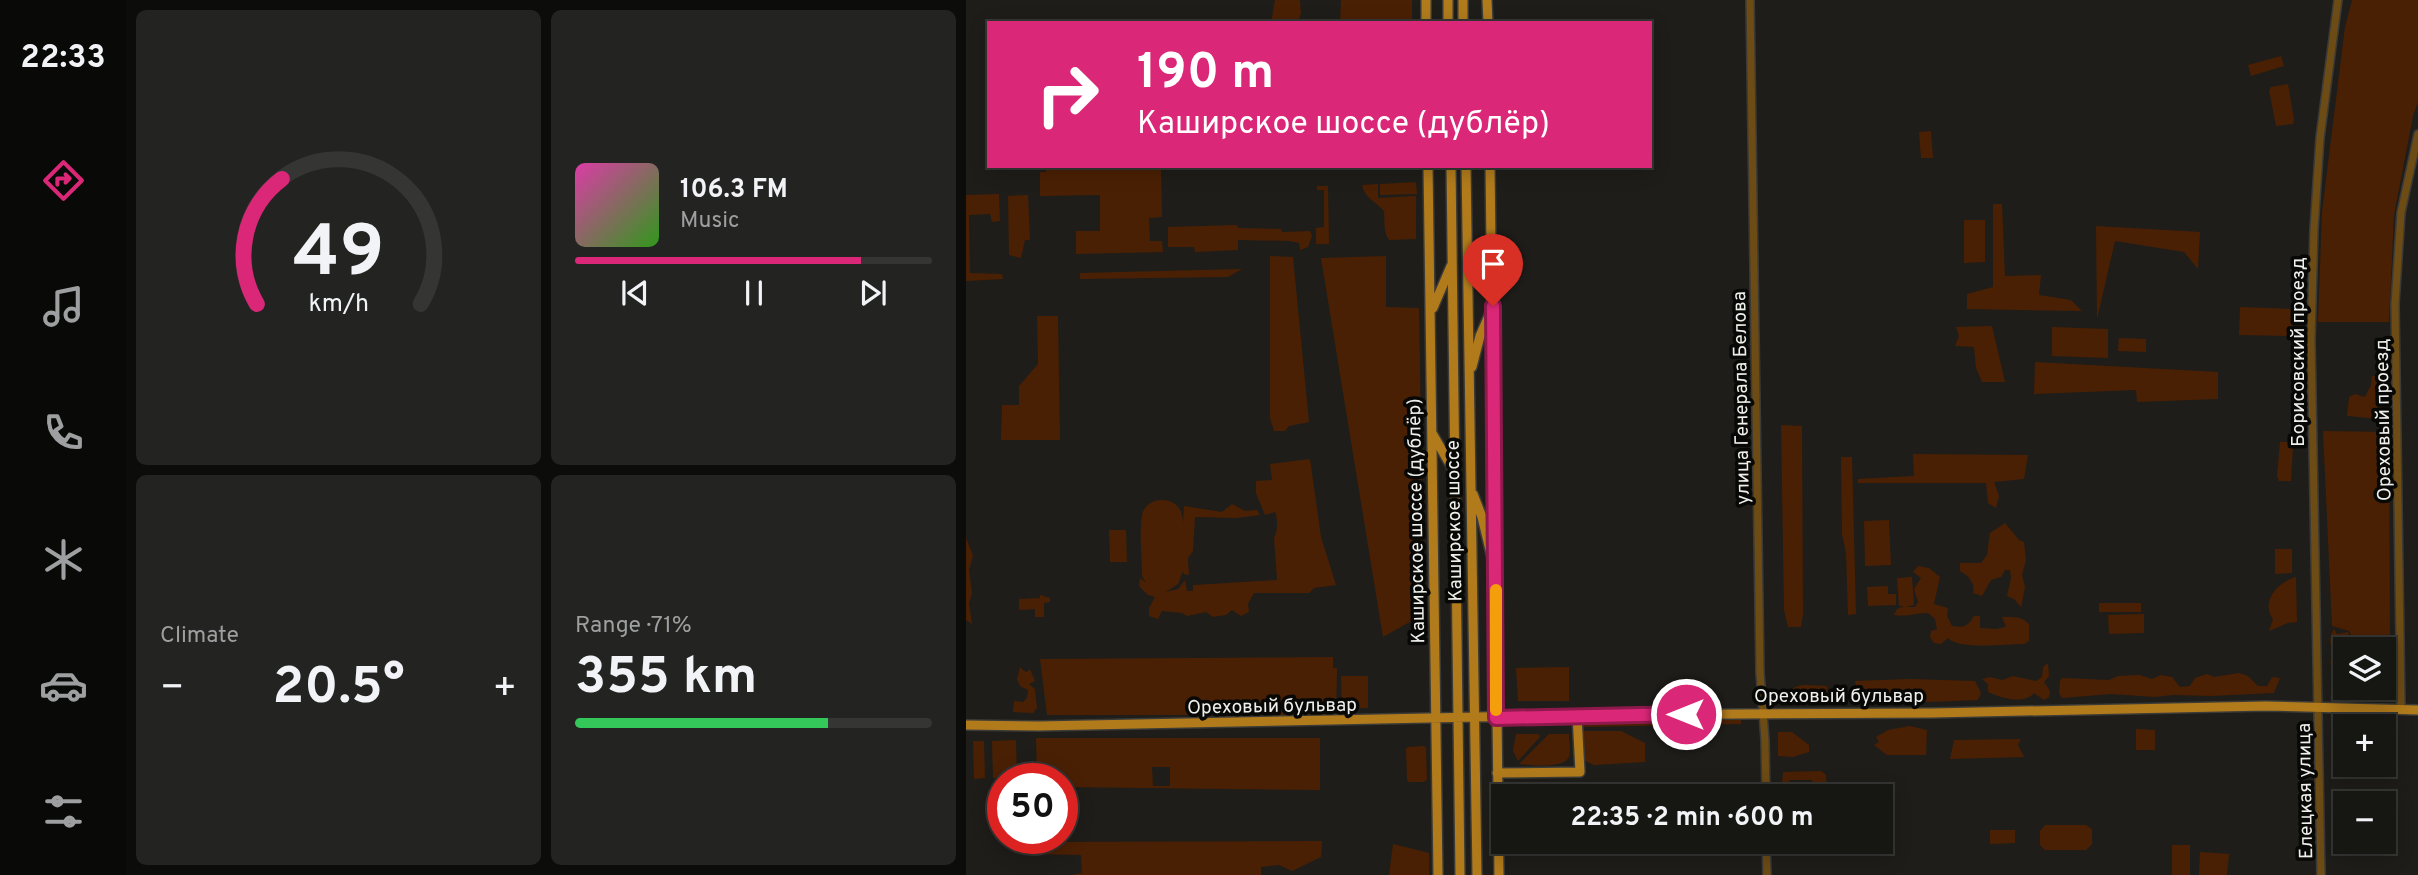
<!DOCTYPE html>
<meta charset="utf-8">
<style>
body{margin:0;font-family:Overpass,sans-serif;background:#232321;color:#f1f3f6;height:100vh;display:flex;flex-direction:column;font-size:26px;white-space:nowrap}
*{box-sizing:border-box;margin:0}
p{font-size:23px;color:#9e9fa0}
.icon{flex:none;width:38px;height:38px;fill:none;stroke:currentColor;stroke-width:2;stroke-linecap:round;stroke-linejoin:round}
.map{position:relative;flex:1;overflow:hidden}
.details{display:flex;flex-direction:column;gap:10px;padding:10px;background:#0c0c0a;width:840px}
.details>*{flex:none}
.guide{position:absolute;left:21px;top:21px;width:665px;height:147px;border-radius:0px;box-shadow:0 4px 18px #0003,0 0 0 2px #353533;background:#db2777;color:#fff;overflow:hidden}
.tools{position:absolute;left:1367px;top:637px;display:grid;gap:14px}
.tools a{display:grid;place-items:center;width:63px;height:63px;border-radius:0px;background:#161613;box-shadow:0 4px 18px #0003,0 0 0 2px #353533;font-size:35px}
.speed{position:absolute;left:21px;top:763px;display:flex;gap:14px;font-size:35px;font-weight:700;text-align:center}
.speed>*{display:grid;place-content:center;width:91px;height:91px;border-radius:50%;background:#161613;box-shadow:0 4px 18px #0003,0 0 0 2px #353533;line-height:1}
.speed .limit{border:10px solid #d22;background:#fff;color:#111}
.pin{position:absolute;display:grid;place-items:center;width:60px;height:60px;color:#fff;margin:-72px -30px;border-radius:50% 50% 50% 0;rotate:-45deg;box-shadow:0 0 7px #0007}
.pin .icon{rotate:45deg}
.me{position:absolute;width:77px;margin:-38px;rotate:270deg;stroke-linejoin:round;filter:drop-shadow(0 0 5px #0008)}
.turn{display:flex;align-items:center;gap:24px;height:147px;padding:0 35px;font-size:32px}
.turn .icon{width:91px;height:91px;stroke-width:2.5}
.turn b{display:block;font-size:49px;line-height:60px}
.big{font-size:52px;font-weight:700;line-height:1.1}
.details .card{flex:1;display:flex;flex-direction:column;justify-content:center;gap:10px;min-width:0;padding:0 24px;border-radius:10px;background:#232321}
.details .dial{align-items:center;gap:0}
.dial svg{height:182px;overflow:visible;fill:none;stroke:#353533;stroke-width:7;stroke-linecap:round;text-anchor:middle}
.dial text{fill:#f1f3f6;stroke:none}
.song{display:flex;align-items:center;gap:21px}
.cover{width:84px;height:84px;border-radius:10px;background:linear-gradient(135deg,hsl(320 70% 55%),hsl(110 70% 35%))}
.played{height:7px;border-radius:4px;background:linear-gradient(90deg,#db2777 80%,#353533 80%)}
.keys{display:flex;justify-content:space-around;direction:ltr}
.heat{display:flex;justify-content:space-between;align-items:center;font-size:38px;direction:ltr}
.charge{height:10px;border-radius:5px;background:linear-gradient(90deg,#34c759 71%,#353533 0)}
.details .tiles{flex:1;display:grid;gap:10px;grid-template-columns:repeat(2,1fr)}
.trip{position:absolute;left:525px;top:784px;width:402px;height:70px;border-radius:0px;background:#161613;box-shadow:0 4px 18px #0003,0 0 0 2px #353533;font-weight:700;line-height:70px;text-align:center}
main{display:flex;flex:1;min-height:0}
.menu{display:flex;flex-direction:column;width:126px;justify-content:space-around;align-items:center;background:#090908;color:#9e9fa0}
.menu .icon{width:49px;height:49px}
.menu .active{color:#db2777}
.menu b{font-size:32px;color:#f1f3f6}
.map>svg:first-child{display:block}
.green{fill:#4a2004;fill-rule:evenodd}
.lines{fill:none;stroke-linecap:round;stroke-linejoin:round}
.minor-casing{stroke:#3b3a37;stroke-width:10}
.major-casing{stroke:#3b3a37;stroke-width:12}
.minor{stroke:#6c4b15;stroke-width:7}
.major{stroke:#b17b1c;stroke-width:9}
.route-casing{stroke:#8e194d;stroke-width:18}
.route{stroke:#db2777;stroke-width:12}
.slow{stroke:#f59e0b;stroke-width:12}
.labels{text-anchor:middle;stroke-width:7;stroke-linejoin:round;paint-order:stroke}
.street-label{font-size:19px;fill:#efefec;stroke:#080806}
</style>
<main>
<nav class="menu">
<b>22:33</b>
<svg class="icon active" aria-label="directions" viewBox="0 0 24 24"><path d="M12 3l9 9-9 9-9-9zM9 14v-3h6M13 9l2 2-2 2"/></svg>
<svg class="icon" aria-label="music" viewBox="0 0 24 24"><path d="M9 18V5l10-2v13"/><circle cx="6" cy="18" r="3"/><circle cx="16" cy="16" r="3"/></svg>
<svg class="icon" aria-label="phone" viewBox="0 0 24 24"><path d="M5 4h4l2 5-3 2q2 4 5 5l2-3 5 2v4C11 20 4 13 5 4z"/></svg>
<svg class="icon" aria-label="climate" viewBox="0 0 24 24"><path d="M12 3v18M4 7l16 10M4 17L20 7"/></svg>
<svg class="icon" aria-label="car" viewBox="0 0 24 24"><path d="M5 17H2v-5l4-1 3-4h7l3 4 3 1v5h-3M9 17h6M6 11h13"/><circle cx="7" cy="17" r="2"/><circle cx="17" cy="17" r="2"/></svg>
<svg class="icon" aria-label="filters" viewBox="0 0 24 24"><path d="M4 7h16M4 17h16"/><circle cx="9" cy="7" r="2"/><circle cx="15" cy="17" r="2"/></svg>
</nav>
<section class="details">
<div class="tiles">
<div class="card dial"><svg viewBox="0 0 100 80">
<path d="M14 69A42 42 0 1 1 86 69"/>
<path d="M14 69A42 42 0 0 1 25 14" stroke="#db2777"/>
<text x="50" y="56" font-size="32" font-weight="700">49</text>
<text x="50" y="72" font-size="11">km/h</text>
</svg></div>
<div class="card">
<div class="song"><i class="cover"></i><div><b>106.3 FM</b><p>Music</p></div></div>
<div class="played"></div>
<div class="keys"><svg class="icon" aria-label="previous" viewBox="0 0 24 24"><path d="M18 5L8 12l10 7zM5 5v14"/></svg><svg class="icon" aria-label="pause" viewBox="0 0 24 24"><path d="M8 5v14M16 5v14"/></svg><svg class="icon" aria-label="next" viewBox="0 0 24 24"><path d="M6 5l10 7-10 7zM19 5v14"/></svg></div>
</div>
<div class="card"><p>Climate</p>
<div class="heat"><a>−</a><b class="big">20.5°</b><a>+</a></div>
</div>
<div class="card"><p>Range · 71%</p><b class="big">355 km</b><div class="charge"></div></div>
</div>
</section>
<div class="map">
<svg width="1452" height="875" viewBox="0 0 1452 875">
<rect width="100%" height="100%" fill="#1e1d19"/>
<!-- green -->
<path class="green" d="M309 0H334L335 13 332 23H305Z
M375 0H446V23H374Z
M1386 0H1452V102L1447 116 1428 215 1423 322H1352L1356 212 1379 27Z
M1315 56 1318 66 1285 76 1282 65Z
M1322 84 1328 120 1327 124 1310 126 1303 90 1305 87Z
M965 131 967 158H955L953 132Z
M80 166H195L196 217 183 218 184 241H196L197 252 110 254V231H134V195L74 196V172H80Z
M450 182 451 194 414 195V184Z
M412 184V198L450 196V239L423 240C417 231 419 222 418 211 410 202 398 197 396 185Z
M351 186H362L363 244H350V228L358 227V190H351Z
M33 194 34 221 26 222 24 214 3 215 4 273 36 274 37 279 0 281V195Z
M62 195 64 240H59L55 258 43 255 42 196Z
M1027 204H1036L1039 276 1075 275 1073 295 1105 300 1116 311 1001 309V294L1027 287Z
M998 220H1019V262L998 263Z
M271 225 272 228 315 229 316 232 344 231 346 236 342 247 334 250 333 243 324 241 272 240V250L229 252 228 247H202V227Z
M1130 226 1234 232 1232 269 1218 252 1149 241 1131 319Z
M304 256 327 257 343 422 323 426 319 431H308L304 418Z
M420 256V307L453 308 458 614 417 637 355 258Z
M276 269 262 277 114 279V273Z
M1274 307 1327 309 1326 336 1273 335Z
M71 316H92L94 440H35L36 405H53V386L72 364Z
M1026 326 1039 382H1016L1010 368 1008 347 989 346 993 336 990 327Z
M1086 327 1142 329V358L1086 356Z
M1153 338 1180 339V352L1152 351Z
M1069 362 1252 372V399L1171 402 1170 390 1068 394Z
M1406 376H1415L1416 419 1381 416 1383 397 1389 394 1399 397 1405 385Z
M815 425 836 426 837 614 835 627H822L818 610Z
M1357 431 1423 432 1424 641 1409 642 1392 648 1383 631 1366 626Z
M1314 442H1326L1327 446 1325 481H1313L1311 476Z
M947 454 1062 455 1058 479 1028 482 1033 496 1030 508 1022 503 1020 483H892V479L948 476Z
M875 457H886L890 614 882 615 880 553 876 534Z
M344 459 355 537 370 585 348 588 343 593H288L282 604 283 612 275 616 266 610 260 615 247 617 240 612 221 616 216 613 196 611 192 619 183 616V608L189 597 182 595 173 586 174 578 180 583 176 576C176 557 173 534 176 515 180 495 212 495 216 515 217 518 217 522 217 525L218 506 256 512 266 504 279 511 291 510 294 515 270 518 229 517 227 551 222 558 223 575 218 574 217 571 212 584 200 592 212 589 219 580 221 591H227V585L311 580 308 538C312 531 312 519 309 512L299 515 290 493V481L306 480 304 464Z
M923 520 925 565 899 566 898 521Z
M1039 523 1053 540 1058 542 1060 560 1056 575 1059 587 1055 607 1048 599 1041 596 1045 578 1044 570H1039L1035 577 1025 580 1016 596 1007 593C1009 582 1003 576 994 571V563H1015L1021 555 1024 533Z
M143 530H160L161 562H144Z
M0 538 7 556 3 570 6 593 3 603 6 624 0 620Z
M1309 549H1326V573L1309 574Z
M952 566 963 568 974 577 968 604 982 608 981 616 986 626C997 628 1002 627 1008 616H1014V628L1030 629 1040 627 1036 617C1046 617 1056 616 1063 624V641L1058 644C1040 644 992 650 982 638L975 644 968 643 964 637 965 631 971 629 969 619 962 613C948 613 943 617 928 615L931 609 938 606H933L931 578 946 577 948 605 939 607H949L952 602 948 589 955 578 947 572Z
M1330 577 1331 622 1322 623 1303 631 1307 619C1294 601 1312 582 1330 577Z
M922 586V594H930V605L902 606 901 587Z
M74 595 84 598V602L78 603V617H69V609L53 610V599L74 598Z
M1133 603H1175V612H1133Z
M1178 614V633L1143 634 1142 615Z
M1368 629 1371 634 1382 632 1388 644V649H1379V673L1371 672 1370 667 1364 664 1368 647 1364 644 1365 634Z
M367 657V668H371L370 715H81L74 659Z
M1082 663 1083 676 1078 682 1084 691 1083 697 1078 700 1068 693C1058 705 1035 698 1022 692V684L1016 679 1024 677 1036 680 1047 676 1070 681 1076 677 1077 667Z
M54 667 58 671 61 672 64 669 69 681 63 684 69 689 71 708 67 713 47 712 48 701 57 702 61 698 62 690 54 686 51 679Z
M603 667V701H552L550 668Z
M1273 673 1282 676 1292 686H1301L1306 677 1314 678 1308 693 1245 696 1207 695 1189 697 1145 694 1096 698 1093 693 1094 680 1097 678 1143 680 1152 676 1173 675 1186 679 1195 675 1206 677 1214 687 1224 686 1229 678 1241 674 1248 677Z
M375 676H402V708H376Z
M943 679 1009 681 1015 693 1012 700C982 701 952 704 922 700 911 698 901 704 889 701L892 696 889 681Z
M1366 681H1379V688H1418V682H1429C1424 705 1389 699 1370 696L1367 693Z
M861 686 863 700C848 707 835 705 820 699 825 680 845 686 861 686Z
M775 719V724L616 727 625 722Z
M944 726 961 730 960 755H921L908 745 913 742 910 737 922 730Z
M1170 729 1189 730V750H1170Z
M616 731H655L679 743V762L628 765 617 760Z
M812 732H826L843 745V752L827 757 812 756Z
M550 734H573L574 737 552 761 547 751Z
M583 734H603C603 741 605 751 603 757 597 769 565 765 553 764Z
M70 738H354V790L96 787V779H71ZM186 767H204V786H187Z
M1055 739 1052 745 1058 757 984 759 988 740Z
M50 740 51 777 27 778 26 741Z
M7 741H18L19 778 8 779Z
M458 746 460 748 461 779 458 782H443L441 780 440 749 442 747Z
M855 771 860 775 861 796H847L846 780H823L822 796H815L817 772Z
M1079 825H1120L1126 829V844L1120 850H1079L1074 845V831Z
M1024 830H1049V843L1024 844Z
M356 841 355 857 326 871 313 865 295 867V875H105L116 873 115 855 68 854V842Z
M427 844 463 853V875H423Z
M1206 845H1224V875H1206Z
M1234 852 1263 854 1261 875H1233Z"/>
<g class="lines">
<defs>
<path id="minor" d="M784 0 794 673 799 740 800 796
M1435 708 1429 304 1435 213 1452 134
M800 842 801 875
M1355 875 1345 340 1348 229 1354 138 1372 0"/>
<path id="major" d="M460 0V23
M482 0V23
M497 0V23
M521 0 522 23
M462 166 472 875
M485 166 494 875
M500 166 511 875
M524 166 533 875
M467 308 485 266
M506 367 514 336 525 311
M466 433 489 473
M507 494 516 517 525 554
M0 725 73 726 611 715 966 713 1300 706 1452 710
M531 773 614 772 611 715"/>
</defs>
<!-- minor casing -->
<use href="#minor" class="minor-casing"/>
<!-- major casing -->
<use href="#major" class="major-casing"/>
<!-- minor -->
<use href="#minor" class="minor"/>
<!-- major -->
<use href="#major" class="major"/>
</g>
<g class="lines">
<defs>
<path id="route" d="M527 306 530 718 720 714"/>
</defs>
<!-- route casing -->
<use href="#route" class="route-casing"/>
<!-- route -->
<use href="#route" class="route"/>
<!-- slow -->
<path class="slow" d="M530 590V710"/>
</g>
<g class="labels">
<!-- street labels -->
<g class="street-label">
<text transform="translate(1331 352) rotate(-90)" y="7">Борисовский проезд</text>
<text transform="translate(774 398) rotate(-91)" y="7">улица Генерала Белова</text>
<text transform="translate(1416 420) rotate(-91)" y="7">Ореховый проезд</text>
<text transform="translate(449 521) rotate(-91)" y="7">Каширское шоссе (дублёр)</text>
<text transform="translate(487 521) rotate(-91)" y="7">Каширское шоссе</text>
<text x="873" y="702">Ореховый бульвар</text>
<text transform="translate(306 705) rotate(-1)" y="7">Ореховый бульвар</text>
<text transform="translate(1338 791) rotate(-91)" y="7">Елецкая улица</text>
</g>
</g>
</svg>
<div class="tools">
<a><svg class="icon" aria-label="layers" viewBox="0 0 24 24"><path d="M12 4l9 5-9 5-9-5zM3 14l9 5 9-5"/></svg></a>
<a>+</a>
<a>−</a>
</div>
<div class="speed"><div class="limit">50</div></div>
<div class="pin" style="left:527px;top:306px;background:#d93025"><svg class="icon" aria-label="arrive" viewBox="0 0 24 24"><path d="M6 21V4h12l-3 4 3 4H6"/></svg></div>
<svg class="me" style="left:720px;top:714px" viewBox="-20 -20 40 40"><circle r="17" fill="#db2777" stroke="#fff" stroke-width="3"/><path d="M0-11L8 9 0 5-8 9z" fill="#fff"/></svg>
<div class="trip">22:35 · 2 min · 600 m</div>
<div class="guide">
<div class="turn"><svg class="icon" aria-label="right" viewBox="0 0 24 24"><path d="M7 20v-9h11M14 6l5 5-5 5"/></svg><div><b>190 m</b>Каширское шоссе (дублёр)</div></div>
</div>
</div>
</main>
